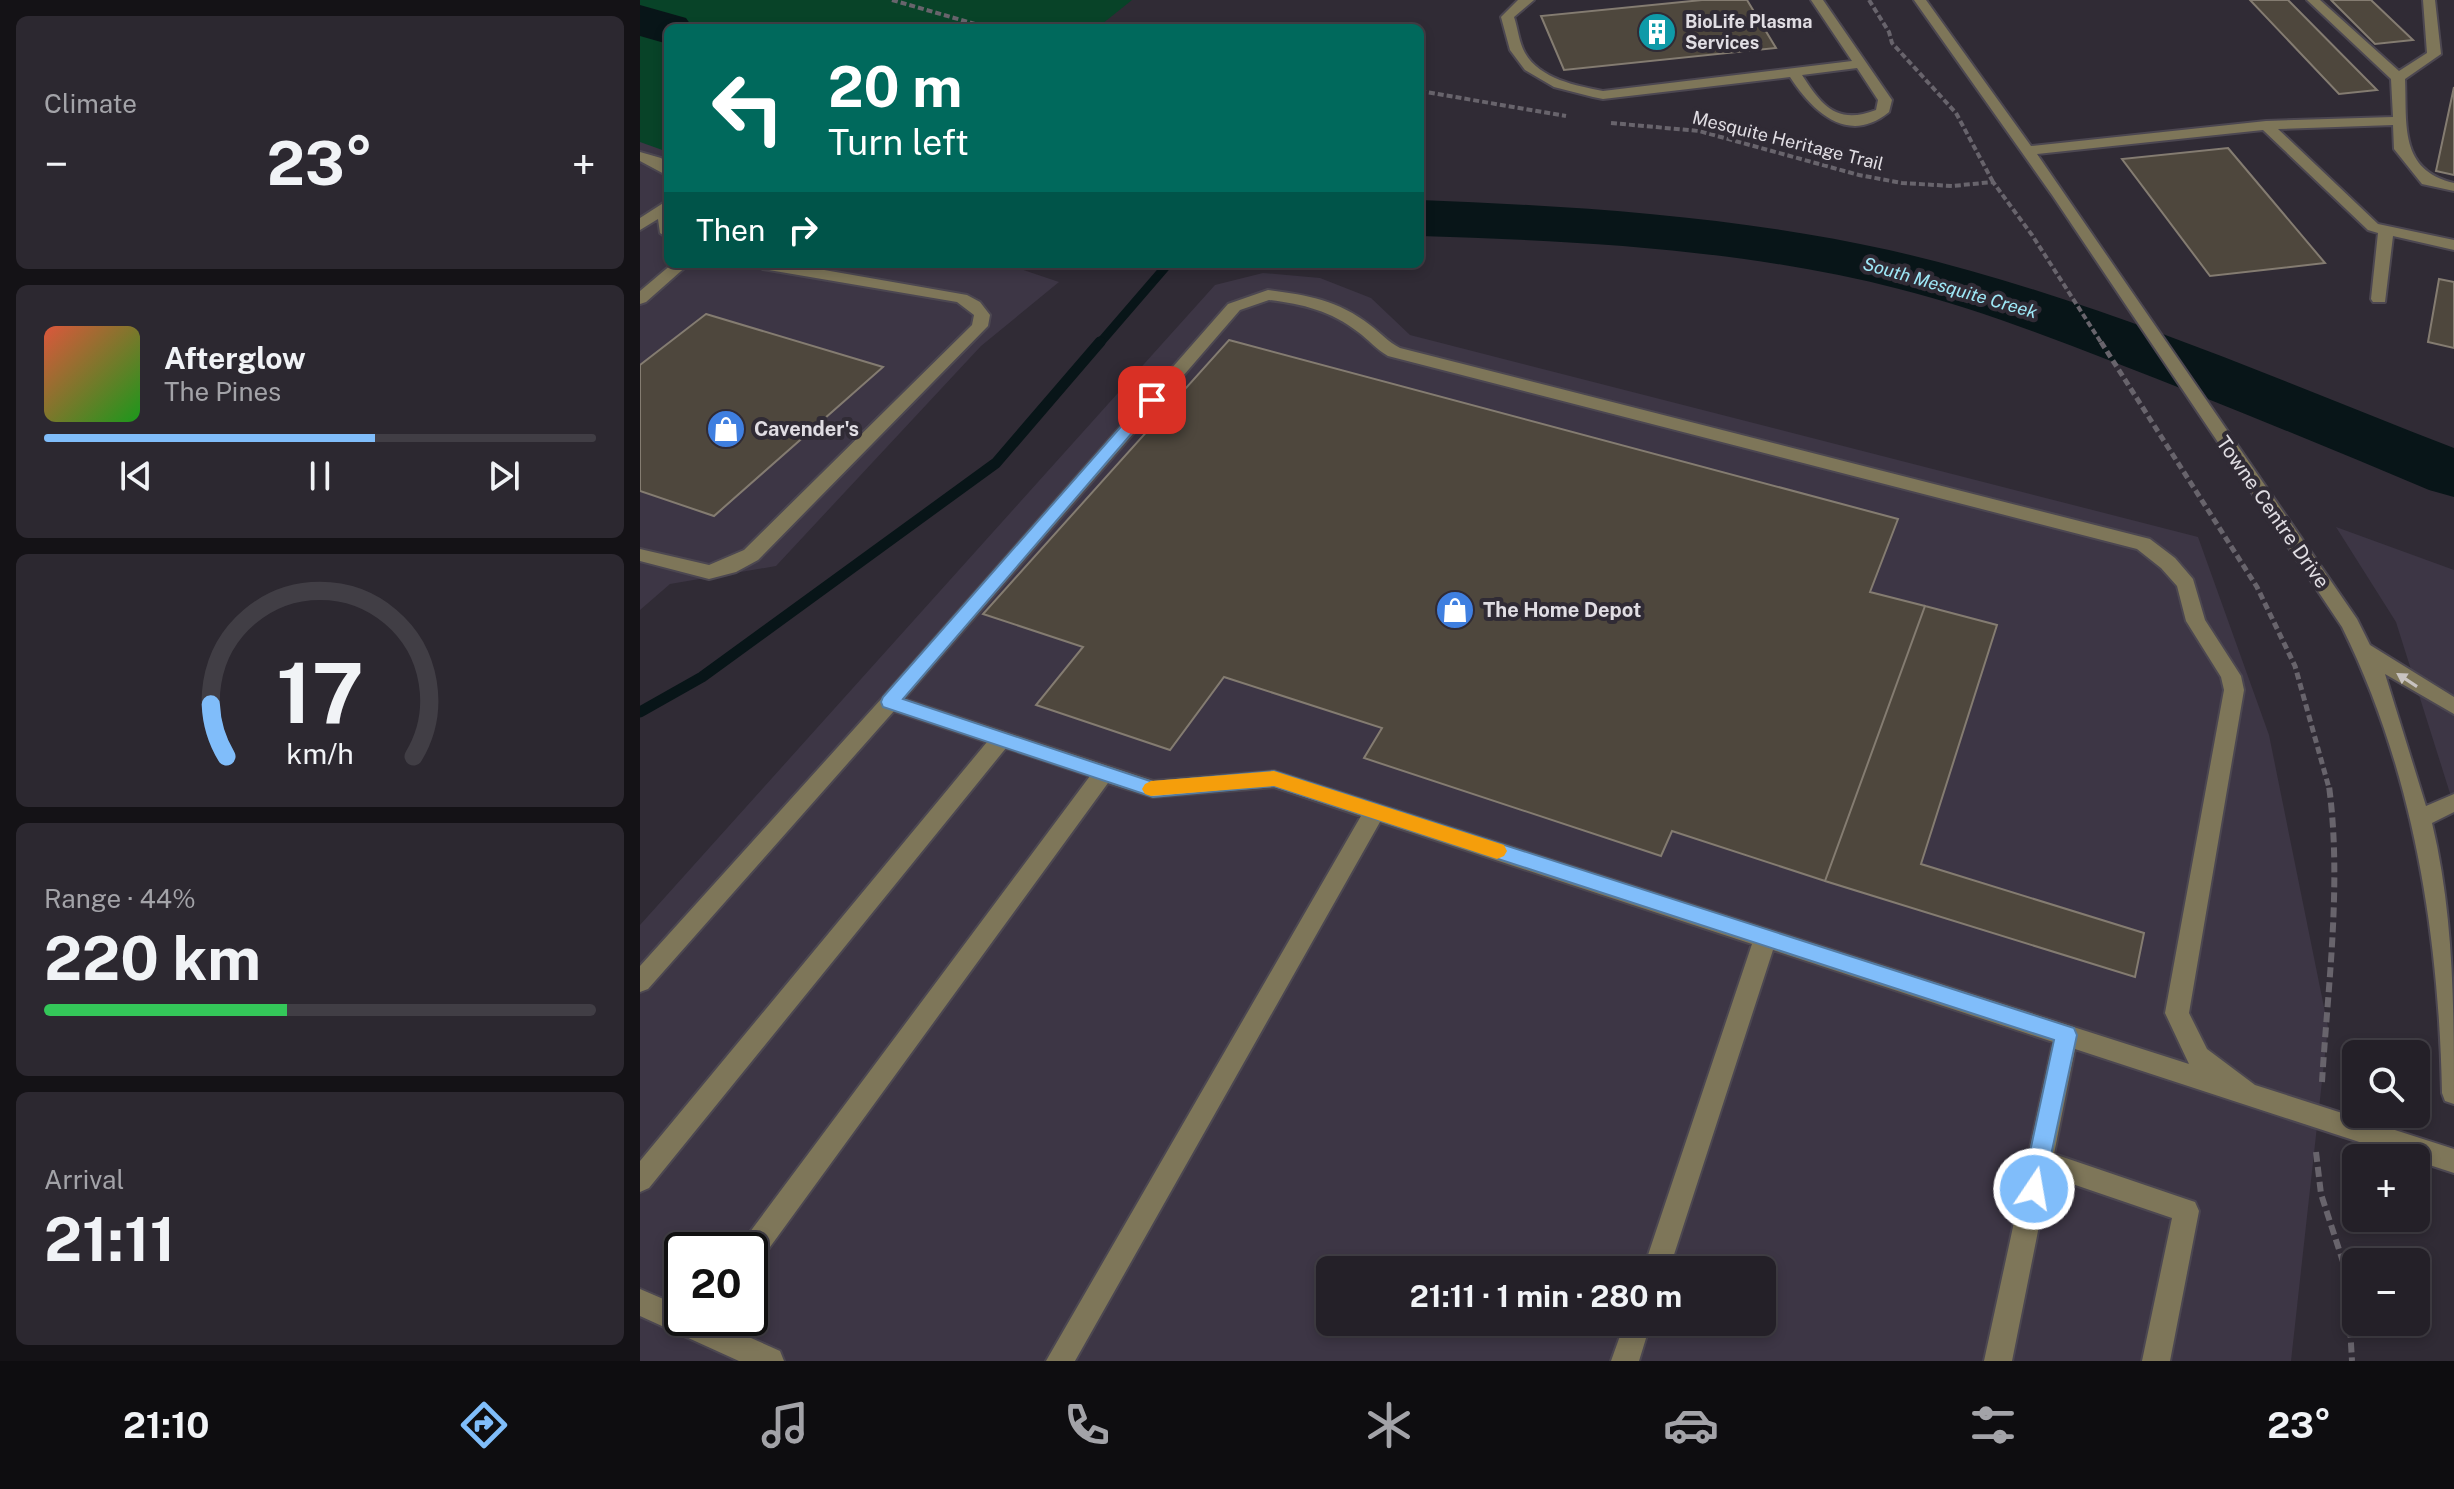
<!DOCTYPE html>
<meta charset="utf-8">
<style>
body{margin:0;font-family:"Public Sans",sans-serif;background:#2c2830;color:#f1f3f6;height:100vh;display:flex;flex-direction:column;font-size:30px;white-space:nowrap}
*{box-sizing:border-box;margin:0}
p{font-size:26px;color:#a3a3a8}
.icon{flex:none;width:44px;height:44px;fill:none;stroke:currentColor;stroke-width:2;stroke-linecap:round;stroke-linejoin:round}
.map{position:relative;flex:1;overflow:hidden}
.details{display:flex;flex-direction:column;gap:16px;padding:16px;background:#141216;width:640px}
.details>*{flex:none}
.guide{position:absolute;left:24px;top:24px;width:760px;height:244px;border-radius:12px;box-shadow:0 4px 12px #0003,0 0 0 2px #413e45;background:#00695c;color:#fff;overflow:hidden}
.fabs{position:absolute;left:1702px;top:1040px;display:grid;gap:16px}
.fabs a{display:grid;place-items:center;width:88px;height:88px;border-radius:12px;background:#242028;box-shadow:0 4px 12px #0003,0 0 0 2px #413e45;font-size:40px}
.speed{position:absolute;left:24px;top:1232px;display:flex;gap:16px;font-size:40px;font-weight:700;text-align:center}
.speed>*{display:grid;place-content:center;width:104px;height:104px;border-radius:50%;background:#242028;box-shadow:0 4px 12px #0003,0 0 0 2px #413e45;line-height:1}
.speed .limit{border:4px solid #111;border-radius:12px;background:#fff;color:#111}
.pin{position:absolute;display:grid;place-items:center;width:68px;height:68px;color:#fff;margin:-34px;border-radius:16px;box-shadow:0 4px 12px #0006}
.me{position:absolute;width:88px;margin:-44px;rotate:12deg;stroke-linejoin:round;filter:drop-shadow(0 0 6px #0008)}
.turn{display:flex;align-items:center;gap:28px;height:168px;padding:0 32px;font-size:36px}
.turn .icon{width:104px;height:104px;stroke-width:2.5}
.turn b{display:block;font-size:56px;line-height:68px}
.then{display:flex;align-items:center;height:76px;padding:0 32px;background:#0003;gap:16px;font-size:30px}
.big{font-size:60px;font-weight:700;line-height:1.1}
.details .card{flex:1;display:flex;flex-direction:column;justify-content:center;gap:12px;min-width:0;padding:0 28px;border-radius:12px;background:#2c2830}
.details .dial{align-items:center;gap:0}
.dial svg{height:208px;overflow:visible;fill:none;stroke:#413e45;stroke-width:7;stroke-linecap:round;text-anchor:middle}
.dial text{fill:#f1f3f6;stroke:none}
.song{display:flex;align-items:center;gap:24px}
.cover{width:96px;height:96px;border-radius:12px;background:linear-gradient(135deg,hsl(10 70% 55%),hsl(120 70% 35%))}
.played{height:8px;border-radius:4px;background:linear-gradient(90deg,#80bdfa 60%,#413e45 60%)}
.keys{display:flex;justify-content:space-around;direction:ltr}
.heat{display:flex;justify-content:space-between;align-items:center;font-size:44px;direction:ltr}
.charge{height:12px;border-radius:6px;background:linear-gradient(90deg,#34c759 44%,#413e45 0)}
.trip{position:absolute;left:676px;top:1256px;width:460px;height:80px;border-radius:12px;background:#242028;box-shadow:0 4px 12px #0003,0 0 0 2px #413e45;font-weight:700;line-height:80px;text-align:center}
.tabs{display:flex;height:128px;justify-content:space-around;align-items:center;background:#0e0d10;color:#a3a3a8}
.tabs .icon{width:56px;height:56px}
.tabs .selected{color:#80bdfa}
.tabs b{font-size:36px;color:#f1f3f6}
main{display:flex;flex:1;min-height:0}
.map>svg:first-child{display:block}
.built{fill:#3d3645;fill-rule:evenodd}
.green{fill:#084328}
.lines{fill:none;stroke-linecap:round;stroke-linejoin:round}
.stream-far1{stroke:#081518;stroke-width:9}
.stream{stroke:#081518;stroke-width:11}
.river{fill:#081518;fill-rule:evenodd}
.building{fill:#4e473d;stroke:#847c71;stroke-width:2}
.minor-casing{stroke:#4c4751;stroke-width:4}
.path-far2{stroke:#68646c;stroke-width:4;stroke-dasharray:6 3;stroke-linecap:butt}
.path-far1{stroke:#68646c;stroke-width:5;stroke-dasharray:7 4;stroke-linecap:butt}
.path{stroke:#68646c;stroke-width:6;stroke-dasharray:10 5;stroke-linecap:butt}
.minor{fill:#7e7659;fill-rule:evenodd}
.oneway{fill:#c8c3c0}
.route{fill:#80bdfa;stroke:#537ba2;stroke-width:2}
.slow{fill:#f59e0b}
.labels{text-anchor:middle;stroke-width:8;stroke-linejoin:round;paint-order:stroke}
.far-poi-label{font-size:18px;font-weight:bold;fill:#e0dde3;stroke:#302b35;text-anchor:start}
.far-street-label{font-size:18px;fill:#e0dde3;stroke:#302b35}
.far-water-label{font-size:18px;font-style:italic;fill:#9ee8f7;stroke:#302b35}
.poi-label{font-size:20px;font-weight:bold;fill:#e0dde3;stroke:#302b35;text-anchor:start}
.street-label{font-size:20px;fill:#e0dde3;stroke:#302b35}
</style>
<main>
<section class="details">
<div class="card"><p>Climate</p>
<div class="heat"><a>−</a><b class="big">23°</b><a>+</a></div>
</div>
<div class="card">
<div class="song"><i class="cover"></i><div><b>Afterglow</b><p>The Pines</p></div></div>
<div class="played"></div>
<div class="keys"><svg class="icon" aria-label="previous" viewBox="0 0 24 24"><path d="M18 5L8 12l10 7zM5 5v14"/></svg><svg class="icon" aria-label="pause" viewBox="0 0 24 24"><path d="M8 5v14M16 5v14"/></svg><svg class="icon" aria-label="next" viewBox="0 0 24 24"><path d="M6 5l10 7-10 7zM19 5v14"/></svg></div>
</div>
<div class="card dial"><svg viewBox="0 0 100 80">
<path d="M14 69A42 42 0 1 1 86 69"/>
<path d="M14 69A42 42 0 0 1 8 49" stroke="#80bdfa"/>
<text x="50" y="56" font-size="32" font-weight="700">17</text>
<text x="50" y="72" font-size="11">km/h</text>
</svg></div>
<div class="card"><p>Range · 44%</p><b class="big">220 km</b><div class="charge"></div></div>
<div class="card"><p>Arrival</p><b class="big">21:11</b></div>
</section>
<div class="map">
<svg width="1814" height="1361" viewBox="0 0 1814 1361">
<rect width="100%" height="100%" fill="#302b35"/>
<!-- built -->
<path class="built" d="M0 141 28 150V264H366L419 282 341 346 136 566 30 584 0 610Z
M623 273 680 278 731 298 770 335 1558 537 1629 735 1688 1027 1651 1361H0V925L575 285ZM42 1250H110V1318H42ZM690 1270H1122V1322H690Z
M1696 527 1814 570V806L1756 622Z"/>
<!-- green -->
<path class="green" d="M0 0H492L457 28H28V152L0 142Z"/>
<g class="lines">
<!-- stream-far1 -->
<path class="stream-far1" d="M459 344 528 264"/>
<!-- stream -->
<path class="stream" d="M0 712 62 677 356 463 460 342"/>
<!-- river -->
<path class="river" d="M0 5 46 18 53 28H28V44L0 36Z
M780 200C937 206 1095 216 1249 250 1443 294 1629 376 1814 448V497L1789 490C1684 446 1578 402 1471 361 1401 334 1331 307 1259 289 1103 249 940 241 780 236Z"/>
</g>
<!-- building -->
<path class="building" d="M1062 0H1107L1136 48 924 70 901 16Z
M1610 0H1648L1737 90 1699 94Z
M1691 0H1731L1773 40 1735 44Z
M1814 87V175L1796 171Z
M1588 148 1685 263 1570 276 1482 159Z
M1799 279 1814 282V348L1788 342Z
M66 314 243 367 74 516 0 491V365Z
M589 340 1258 519 1230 592 1285 606 1185 881 1032 831 1021 856 724 758 742 728 584 677 530 750 396 705 443 647 343 614Z
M1285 606 1357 625 1281 864 1504 933 1495 977 1185 881Z"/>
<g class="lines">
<defs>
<path id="minor" d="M878 0H894L874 17C878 29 879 43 885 53 900 79 937 86 963 91L1212 61 1171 0H1183L1252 100 1249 112C1208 146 1172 111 1150 77L963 99 953 97 914 87 885 70 870 50 861 17ZM1217 68 1238 100 1236 110C1197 125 1182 106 1162 75Z
M1274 0H1286L1391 146 1626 121 1753 117 1751 79 1667 0H1680L1759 71 1787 53 1783 0H1795L1801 54 1765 79C1767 125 1759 170 1814 183V191L1782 184 1754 149 1753 125 1638 129 1738 224 1814 240V250L1753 236 1745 302H1733L1731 299 1738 233 1728 230 1623 130 1397 154 1717 619 1730 645 1814 697V714L1745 674 1786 806 1814 794V812L1792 823C1814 915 1814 1010 1814 1104L1805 1101 1802 1093C1799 934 1773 770 1702 627L1412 195Z
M0 152 21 158 28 164V176L0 161Z
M28 200V238L20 233 18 219 0 230V218Z
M32 264H49L6 302 0 304V291Z
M115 264H150L327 295 340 302 350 315 348 326 118 560 96 572 69 579 0 561V549L69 565 104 550 332 325 334 315 317 302 123 269Z
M628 290C667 295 698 300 730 325 741 333 748 342 760 348L1510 539 1535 558 1553 579 1565 620 1601 676 1604 690 1549 1013 1567 1049 1615 1085 1814 1149V1173L1435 1049 1414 1154 1546 1199 1555 1202 1559 1211 1530 1361H1502L1532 1218 1409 1176 1372 1361H1344L1413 1042 1133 950 1029 1270H1003L1112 944 740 822 435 1361H406L721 816 634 787 513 797 468 783 119 1262 110 1266V1250H98L101 1244 450 776 366 748 9 1188 0 1192V1161L347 742 254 711 8 989 0 992V966L243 697 588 304ZM629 300C662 304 691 311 718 332 729 340 736 349 748 356L1497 549 1521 568 1537 586 1546 621 1581 677 1584 690 1525 1013 1549 1064 634 771 513 781 264 699 600 310Z
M0 1289 42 1307V1318H66L140 1351 144 1361H99L0 1316Z
M985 1322H1011L999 1361H971Z"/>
</defs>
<!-- minor casing -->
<use href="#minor" class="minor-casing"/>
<!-- path-far2 -->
<path class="path-far2" d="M252 0 349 28
M1229 0 1249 32 1252 43 1316 113 1353 182
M780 91 926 116
M971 123 1059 131 1219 175 1262 183 1312 186 1353 182 1392 235 1462 344"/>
<!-- path-far1 -->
<path class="path-far1" d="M1461 342 1617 587 1655 666 1689 788"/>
<!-- path -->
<path class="path" d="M1682 1082C1688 984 1702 883 1689 786
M1676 1152 1681 1194 1707 1274 1712 1361"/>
<!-- minor -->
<use href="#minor" class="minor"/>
</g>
<!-- one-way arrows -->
<defs><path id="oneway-solid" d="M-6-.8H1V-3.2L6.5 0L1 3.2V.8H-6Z" transform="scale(2)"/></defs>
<use class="oneway" href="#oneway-solid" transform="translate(1767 680) rotate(-147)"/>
<!-- route -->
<path class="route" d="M512 396 520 400 517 404 263 699 513 782 634 771 1434 1028 1437 1035 1402 1197 1394 1200 1385 1197 1382 1189 1414 1040 634 786 513 797 243 707 241 702 243 697 507 397Z"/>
<!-- slow -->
<path class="slow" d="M634 771 864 845 867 851 864 856 857 859 634 786 511 796 505 794 502 789 505 784 511 781Z"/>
<!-- icons -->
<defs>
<symbol id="building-disc" viewBox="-11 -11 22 22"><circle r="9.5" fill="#0f9aa8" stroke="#302b35"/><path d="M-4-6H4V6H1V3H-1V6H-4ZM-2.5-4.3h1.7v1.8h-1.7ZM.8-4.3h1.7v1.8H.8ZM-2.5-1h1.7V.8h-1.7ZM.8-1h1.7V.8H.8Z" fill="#fff"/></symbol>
<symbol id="shop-disc" viewBox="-11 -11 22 22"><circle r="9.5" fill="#3f7fe0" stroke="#302b35"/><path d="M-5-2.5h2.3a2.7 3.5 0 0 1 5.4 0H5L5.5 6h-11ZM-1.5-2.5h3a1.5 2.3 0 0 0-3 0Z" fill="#fff"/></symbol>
</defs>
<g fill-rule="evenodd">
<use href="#building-disc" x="995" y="10" width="44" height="44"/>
<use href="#shop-disc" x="64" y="407" width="44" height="44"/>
<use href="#shop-disc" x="793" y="588" width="44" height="44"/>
</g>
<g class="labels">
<!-- far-poi labels -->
<g class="far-poi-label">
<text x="1045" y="28">BioLife Plasma<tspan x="1045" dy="21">Services</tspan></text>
</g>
<!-- far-street labels -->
<g class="far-street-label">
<text transform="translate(1148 141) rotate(14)" y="6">Mesquite Heritage Trail</text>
</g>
<!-- far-water labels -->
<g class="far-water-label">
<text transform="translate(1310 288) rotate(16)" y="6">South Mesquite Creek</text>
</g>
<!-- poi labels -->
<g class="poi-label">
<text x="114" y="436">Cavender's</text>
<text x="843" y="617">The Home Depot</text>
</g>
<!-- street labels -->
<g class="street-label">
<text transform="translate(1633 512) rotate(55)" y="7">Towne Centre Drive</text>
</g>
</g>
</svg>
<div class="fabs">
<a><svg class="icon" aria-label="search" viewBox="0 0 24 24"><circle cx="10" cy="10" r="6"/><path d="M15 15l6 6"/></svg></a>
<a>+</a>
<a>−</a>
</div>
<div class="speed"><div class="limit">20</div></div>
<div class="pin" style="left:512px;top:400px;background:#d93025"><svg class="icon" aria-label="arrive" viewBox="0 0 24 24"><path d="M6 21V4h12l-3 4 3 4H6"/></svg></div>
<svg class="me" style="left:1394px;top:1189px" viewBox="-20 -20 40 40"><circle r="17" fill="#80bdfa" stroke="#fff" stroke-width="3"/><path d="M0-11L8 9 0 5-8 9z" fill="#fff"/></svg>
<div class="trip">21:11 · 1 min · 280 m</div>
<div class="guide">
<div class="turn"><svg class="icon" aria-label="left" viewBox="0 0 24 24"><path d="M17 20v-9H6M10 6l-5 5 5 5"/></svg><div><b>20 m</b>Turn left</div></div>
<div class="then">Then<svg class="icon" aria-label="right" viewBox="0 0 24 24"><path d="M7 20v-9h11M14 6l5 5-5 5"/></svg></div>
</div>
</div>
</main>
<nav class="tabs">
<b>21:10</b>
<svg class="icon selected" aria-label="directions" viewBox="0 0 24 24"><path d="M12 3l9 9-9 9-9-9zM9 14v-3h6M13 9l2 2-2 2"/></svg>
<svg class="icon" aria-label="music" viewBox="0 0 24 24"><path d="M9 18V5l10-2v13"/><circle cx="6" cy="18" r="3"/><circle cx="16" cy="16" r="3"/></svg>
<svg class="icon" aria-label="phone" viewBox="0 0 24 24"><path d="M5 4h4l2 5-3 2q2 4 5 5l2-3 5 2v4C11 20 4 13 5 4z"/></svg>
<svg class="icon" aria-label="climate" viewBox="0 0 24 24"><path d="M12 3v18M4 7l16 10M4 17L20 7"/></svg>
<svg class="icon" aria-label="car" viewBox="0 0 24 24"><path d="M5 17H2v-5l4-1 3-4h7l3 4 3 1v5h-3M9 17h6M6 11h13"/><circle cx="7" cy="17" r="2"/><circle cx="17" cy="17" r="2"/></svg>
<svg class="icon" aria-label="filters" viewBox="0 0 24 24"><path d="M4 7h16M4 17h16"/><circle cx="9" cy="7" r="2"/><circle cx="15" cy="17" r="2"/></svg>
<b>23°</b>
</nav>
